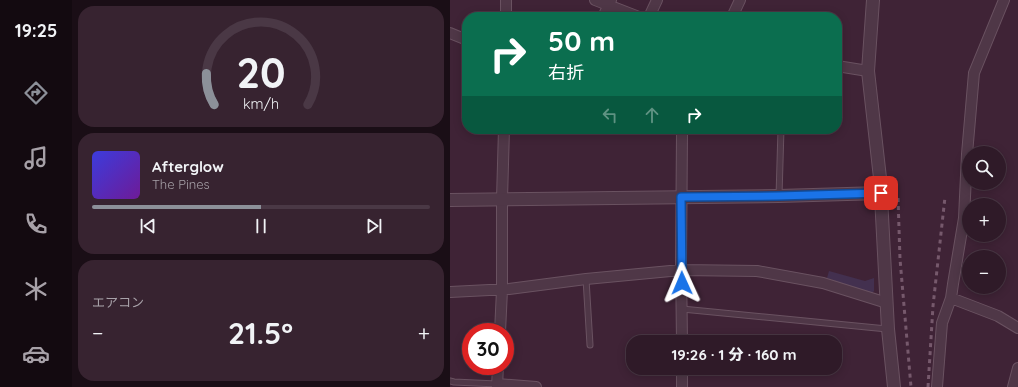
<!DOCTYPE html>
<html lang="ja">
<meta charset="utf-8">
<style>
body{margin:0;font-family:Quicksand,"Noto Sans JP",sans-serif;background:#372330;color:#f1f3f6;height:100vh;display:flex;flex-direction:column;font-size:15px;white-space:nowrap}
*{box-sizing:border-box;margin:0}
p{font-size:13px;color:#a7a1a8}
.icon{flex:none;width:22px;height:22px;fill:none;stroke:currentColor;stroke-width:2;stroke-linecap:round;stroke-linejoin:round}
.map{position:relative;flex:1;overflow:hidden}
.panel{display:flex;flex-direction:column;gap:6px;padding:6px;background:#1a0e16;width:378px}
.panel>*{flex:none}
.top-card{position:absolute;left:12px;top:12px;width:380px;height:122px;border-radius:16px;box-shadow:0 2px 10px #0003,0 0 0 1px #4a3845;background:#0b6e4f;color:#fff;overflow:hidden}
.fabs{position:absolute;left:512px;top:146px;display:grid;gap:8px}
.fabs a{display:grid;place-items:center;width:44px;height:44px;border-radius:50%;background:#2f1a28;box-shadow:0 2px 10px #0003,0 0 0 1px #4a3845;font-size:20px}
.speed{position:absolute;left:12px;top:323px;display:flex;gap:8px;font-size:20px;font-weight:700;text-align:center}
.speed>*{display:grid;place-content:center;width:52px;height:52px;border-radius:50%;background:#2f1a28;box-shadow:0 2px 10px #0003,0 0 0 1px #4a3845;line-height:1}
.speed .limit{border:6px solid #d22;background:#fff;color:#111}
.pin{position:absolute;display:grid;place-items:center;width:34px;height:34px;color:#fff;margin:-17px;border-radius:8px;box-shadow:0 2px 6px #0006}
.me{position:absolute;width:44px;margin:-22px;rotate:359deg;stroke-linejoin:round;filter:drop-shadow(0 0 3px #0008)}
.turn{display:flex;align-items:center;gap:14px;height:84px;padding:0 20px;font-size:18px}
.turn .icon{width:52px;height:52px;stroke-width:2.5}
.turn b{display:block;font-size:28px;line-height:34px}
.lanes{display:flex;align-items:center;height:38px;padding:0 20px;background:#0003;justify-content:center;gap:20px;direction:ltr}
.lanes .off{opacity:.35}
.big{font-size:30px;font-weight:800;line-height:1.1}
.panel .card{flex:1;display:flex;flex-direction:column;justify-content:center;gap:6px;min-width:0;padding:0 14px;border-radius:16px;background:#372330}
.panel .dial{align-items:center;gap:0}
.dial svg{height:104px;overflow:visible;fill:none;stroke:#4a3845;stroke-width:7;stroke-linecap:round;text-anchor:middle}
.dial text{fill:#f1f3f6;stroke:none}
.song{display:flex;align-items:center;gap:12px}
.cover{width:48px;height:48px;border-radius:6px;background:linear-gradient(135deg,hsl(240 70% 55%),hsl(280 70% 35%))}
.played{height:4px;border-radius:2px;background:linear-gradient(90deg,#8c9099 50%,#4a3845 50%)}
.keys{display:flex;justify-content:space-around;direction:ltr}
.heat{display:flex;justify-content:space-between;align-items:center;font-size:22px;direction:ltr}
.trip{position:absolute;left:176px;top:335px;width:216px;height:40px;border-radius:16px;background:#2f1a28;box-shadow:0 2px 10px #0003,0 0 0 1px #4a3845;font-weight:800;line-height:40px;text-align:center}
main{display:flex;flex:1;min-height:0}
.menu{display:flex;flex-direction:column;width:72px;justify-content:space-around;align-items:center;background:#130a10;color:#a7a1a8}
.menu .icon{width:28px;height:28px}
.menu .on{color:#8c9099}
.menu b{font-size:18px;color:#f1f3f6}
.map>svg:first-child{display:block}
.green{fill:#43304f}
.lines{fill:none;stroke-linecap:round;stroke-linejoin:round}
.service-casing{stroke:#6a5261;stroke-width:7}
.minor-casing{stroke:#6a5261;stroke-width:12}
.tertiary-casing{stroke:#6a5261;stroke-width:14}
.service{stroke:#4f3747;stroke-width:5}
.minor{stroke:#4f3747;stroke-width:10}
.tertiary{stroke:#4f3747;stroke-width:12}
.rail{stroke:#76596c;stroke-width:3;stroke-dasharray:4 4;stroke-linecap:butt}
.route-casing{stroke:#114b97;stroke-width:10}
.route{stroke:#1a73e8;stroke-width:7}
</style>
<main>
<nav class="menu">
<b>19:25</b>
<svg class="icon on" aria-label="directions" viewBox="0 0 24 24"><path d="M12 3l9 9-9 9-9-9zM9 14v-3h6M13 9l2 2-2 2"/></svg>
<svg class="icon" aria-label="music" viewBox="0 0 24 24"><path d="M9 18V5l10-2v13"/><circle cx="6" cy="18" r="3"/><circle cx="16" cy="16" r="3"/></svg>
<svg class="icon" aria-label="phone" viewBox="0 0 24 24"><path d="M5 4h4l2 5-3 2q2 4 5 5l2-3 5 2v4C11 20 4 13 5 4z"/></svg>
<svg class="icon" aria-label="climate" viewBox="0 0 24 24"><path d="M12 3v18M4 7l16 10M4 17L20 7"/></svg>
<svg class="icon" aria-label="car" viewBox="0 0 24 24"><path d="M5 17H2v-5l4-1 3-4h7l3 4 3 1v5h-3M9 17h6M6 11h13"/><circle cx="7" cy="17" r="2"/><circle cx="17" cy="17" r="2"/></svg>
</nav>
<section class="panel">
<div class="card dial"><svg viewBox="0 0 100 80">
<path d="M14 69A42 42 0 1 1 86 69"/>
<path d="M14 69A42 42 0 0 1 8 45" stroke="#8c9099"/>
<text x="50" y="56" font-size="32" font-weight="700">20</text>
<text x="50" y="72" font-size="11">km/h</text>
</svg></div>
<div class="card">
<div class="song"><i class="cover"></i><div><b>Afterglow</b><p>The Pines</p></div></div>
<div class="played"></div>
<div class="keys"><svg class="icon" aria-label="previous" viewBox="0 0 24 24"><path d="M18 5L8 12l10 7zM5 5v14"/></svg><svg class="icon" aria-label="pause" viewBox="0 0 24 24"><path d="M8 5v14M16 5v14"/></svg><svg class="icon" aria-label="next" viewBox="0 0 24 24"><path d="M6 5l10 7-10 7zM19 5v14"/></svg></div>
</div>
<div class="card"><p>エアコン</p>
<div class="heat"><a>−</a><b class="big">21.5°</b><a>+</a></div>
</div>
</section>
<div class="map">
<svg width="568" height="387" viewBox="0 0 568 387">
<rect width="100%" height="100%" fill="#3f2336"/>
<!-- green -->
<path class="green" d="M379 271 415 281 424 278V291L421 294 377 278Z"/>
<g class="lines">
<defs>
<path id="service" d="M329 196 331 129
M136 279 140 345
M232 309 437 329
M0 381 4 382 47 384"/>
<path id="minor" d="M145 0 189 17
M56 17V0
M153 17 161 0
M199 17 207 0
M282 17 290 0
M0 33 17 40
M387 66 418 71
M0 292 59 289 136 279 231 270 307 271 373 283 437 303
M501 298 548 316 568 328
M50 332 52 290V199L54 129
M232 342 231 263 232 133 234 129
M232 368V387
M47 384 86 387
M47 387 48 366
M487 387 492 323 501 298 503 284 514 218 517 154 524 73 554 0
M563 387 568 368"/>
<path id="tertiary" d="M423 0 418 71 430 178 438 329 444 387
M0 200 329 196 431 193"/>
</defs>
<!-- service casing -->
<use href="#service" class="service-casing"/>
<!-- minor casing -->
<use href="#minor" class="minor-casing"/>
<!-- tertiary casing -->
<use href="#tertiary" class="tertiary-casing"/>
<!-- service -->
<use href="#service" class="service"/>
<!-- minor -->
<use href="#minor" class="minor"/>
<!-- tertiary -->
<use href="#tertiary" class="tertiary"/>
<!-- rail -->
<path class="rail" d="M448 198 450 259 461 387
M478 387 483 306 495 197"/>
</g>
<g class="lines">
<defs>
<path id="route" d="M232 283 231 197 328 196 431 193"/>
</defs>
<!-- route casing -->
<use href="#route" class="route-casing"/>
<!-- route -->
<use href="#route" class="route"/>
</g>
</svg>
<div class="fabs">
<a><svg class="icon" aria-label="search" viewBox="0 0 24 24"><circle cx="10" cy="10" r="6"/><path d="M15 15l6 6"/></svg></a>
<a>+</a>
<a>−</a>
</div>
<div class="speed"><div class="limit">30</div></div>
<div class="pin" style="left:431px;top:193px;background:#d93025"><svg class="icon" aria-label="arrive" viewBox="0 0 24 24"><path d="M6 21V4h12l-3 4 3 4H6"/></svg></div>
<svg class="me" style="left:232px;top:283px" viewBox="-20 -20 40 40"><path d="M0-17L14 15 0 8-14 15z" fill="#1a73e8" stroke="#fff" stroke-width="4"/></svg>
<div class="trip">19:26 · 1 分 · 160 m</div>
<div class="top-card">
<div class="turn"><svg class="icon" aria-label="right" viewBox="0 0 24 24"><path d="M7 20v-9h11M14 6l5 5-5 5"/></svg><div><b>50 m</b>右折</div></div>
<div class="lanes"><svg class="icon off" aria-label="left" viewBox="0 0 24 24"><path d="M17 20v-9H6M10 6l-5 5 5 5"/></svg><svg class="icon off" aria-label="ahead" viewBox="0 0 24 24"><path d="M12 20V5M6 11l6-6 6 6"/></svg><svg class="icon" aria-label="right" viewBox="0 0 24 24"><path d="M7 20v-9h11M14 6l5 5-5 5"/></svg></div>
</div>
</div>
</main>
